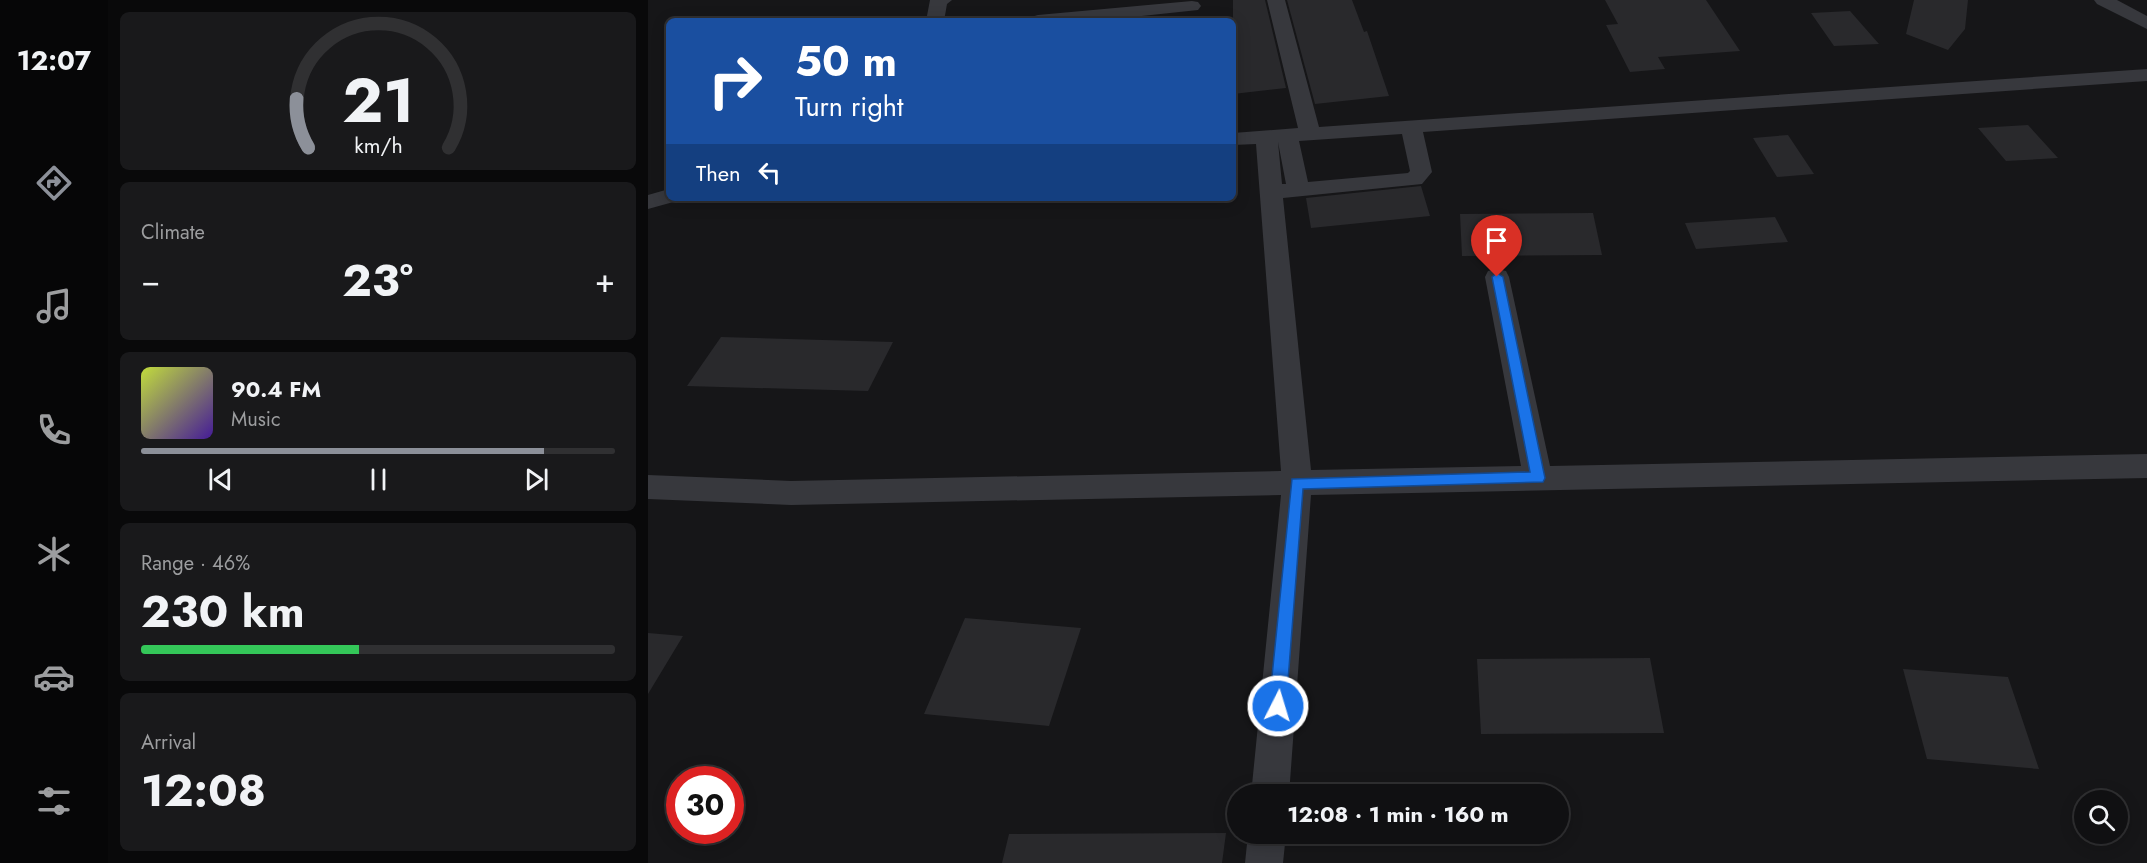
<!DOCTYPE html>
<meta charset="utf-8">
<style>
body{margin:0;font-family:Jost,sans-serif;background:#19191b;color:#f1f3f6;height:100vh;display:flex;flex-direction:column;font-size:22px;white-space:nowrap}
*{box-sizing:border-box;margin:0}
p{font-size:20px;color:#9c9d9f}
.icon{flex:none;width:33px;height:33px;fill:none;stroke:currentColor;stroke-width:2;stroke-linecap:round;stroke-linejoin:round}
.map{position:relative;flex:1;overflow:hidden}
.sheet{display:flex;flex-direction:column;gap:12px;padding:12px;background:#09090a;width:540px}
.sheet>*{flex:none}
.banner{position:absolute;left:18px;top:18px;width:570px;height:183px;border-radius:9px;box-shadow:0 3px 15px #0003,0 0 0 2px #303032;background:#1a4fa0;color:#fff;overflow:hidden}
.tools{position:absolute;left:1426px;top:790px;display:grid;gap:12px}
.tools a{display:grid;place-items:center;width:54px;height:54px;border-radius:50%;background:#101012;box-shadow:0 3px 15px #0003,0 0 0 2px #303032;font-size:30px}
.speed{position:absolute;left:18px;top:766px;display:flex;gap:12px;font-size:30px;font-weight:700;text-align:center}
.speed>*{display:grid;place-content:center;width:78px;height:78px;border-radius:50%;background:#101012;box-shadow:0 3px 15px #0003,0 0 0 2px #303032;line-height:1}
.speed .limit{border:9px solid #d22;background:#fff;color:#111}
.pin{position:absolute;display:grid;place-items:center;width:51px;height:51px;color:#fff;margin:-62px -26px;border-radius:50% 50% 50% 0;rotate:-45deg;box-shadow:0 0 6px #0007}
.pin .icon{rotate:45deg}
.me{position:absolute;width:66px;margin:-33px;rotate:5deg;stroke-linejoin:round;filter:drop-shadow(0 0 4px #0008)}
.turn{display:flex;align-items:center;gap:21px;height:126px;padding:0 30px;font-size:27px}
.turn .icon{width:78px;height:78px;stroke-width:2.5}
.turn b{display:block;font-size:42px;line-height:51px}
.then{display:flex;align-items:center;height:57px;padding:0 30px;background:#0003;gap:12px;font-size:22px}
.big{font-size:45px;font-weight:700;line-height:1.1}
.sheet .tile{flex:1;display:flex;flex-direction:column;justify-content:center;gap:9px;min-width:0;padding:0 21px;border-radius:9px;background:#19191b}
.sheet .dial{align-items:center;gap:0}
.dial svg{height:156px;overflow:visible;fill:none;stroke:#303032;stroke-width:7;stroke-linecap:round;text-anchor:middle}
.dial text{fill:#f1f3f6;stroke:none}
.song{display:flex;align-items:center;gap:18px}
.cover{width:72px;height:72px;border-radius:9px;background:linear-gradient(135deg,hsl(70 70% 55%),hsl(260 70% 35%))}
.played{height:6px;border-radius:3px;background:linear-gradient(90deg,#8c9099 85%,#303032 85%)}
.keys{display:flex;justify-content:space-around;direction:ltr}
.heat{display:flex;justify-content:space-between;align-items:center;font-size:33px;direction:ltr}
.charge{height:9px;border-radius:4px;background:linear-gradient(90deg,#34c759 46%,#303032 0)}
.trip{position:absolute;left:579px;top:784px;width:342px;height:60px;border-radius:30px;background:#101012;box-shadow:0 3px 15px #0003,0 0 0 2px #303032;font-weight:700;line-height:60px;text-align:center}
main{display:flex;flex:1;min-height:0}
.tab-bar{display:flex;flex-direction:column;width:108px;justify-content:space-around;align-items:center;background:#060607;color:#9c9d9f}
.tab-bar .icon{width:42px;height:42px}
.tab-bar .selected{color:#8c9099}
.tab-bar b{font-size:27px;color:#f1f3f6}
.map>svg:first-child{display:block}
.building{fill:#29292c}
.lines{fill:none;stroke-linecap:round;stroke-linejoin:round}
.minor{fill:#37383d;fill-rule:evenodd}
.route{fill:#1a73e8;stroke:#114b97;stroke-width:1.5}
</style>
<main>
<nav class="tab-bar">
<b>12:07</b>
<svg class="icon selected" aria-label="directions" viewBox="0 0 24 24"><path d="M12 3l9 9-9 9-9-9zM9 14v-3h6M13 9l2 2-2 2"/></svg>
<svg class="icon" aria-label="music" viewBox="0 0 24 24"><path d="M9 18V5l10-2v13"/><circle cx="6" cy="18" r="3"/><circle cx="16" cy="16" r="3"/></svg>
<svg class="icon" aria-label="phone" viewBox="0 0 24 24"><path d="M5 4h4l2 5-3 2q2 4 5 5l2-3 5 2v4C11 20 4 13 5 4z"/></svg>
<svg class="icon" aria-label="climate" viewBox="0 0 24 24"><path d="M12 3v18M4 7l16 10M4 17L20 7"/></svg>
<svg class="icon" aria-label="car" viewBox="0 0 24 24"><path d="M5 17H2v-5l4-1 3-4h7l3 4 3 1v5h-3M9 17h6M6 11h13"/><circle cx="7" cy="17" r="2"/><circle cx="17" cy="17" r="2"/></svg>
<svg class="icon" aria-label="filters" viewBox="0 0 24 24"><path d="M4 7h16M4 17h16"/><circle cx="9" cy="7" r="2"/><circle cx="15" cy="17" r="2"/></svg>
</nav>
<section class="sheet">
<div class="tile dial"><svg viewBox="0 0 100 80">
<path d="M14 69A42 42 0 1 1 86 69"/>
<path d="M14 69A42 42 0 0 1 8 44" stroke="#8c9099"/>
<text x="50" y="56" font-size="32" font-weight="700">21</text>
<text x="50" y="72" font-size="11">km/h</text>
</svg></div>
<div class="tile"><p>Climate</p>
<div class="heat"><a>−</a><b class="big">23°</b><a>+</a></div>
</div>
<div class="tile">
<div class="song"><i class="cover"></i><div><b>90.4 FM</b><p>Music</p></div></div>
<div class="played"></div>
<div class="keys"><svg class="icon" aria-label="previous" viewBox="0 0 24 24"><path d="M18 5L8 12l10 7zM5 5v14"/></svg><svg class="icon" aria-label="pause" viewBox="0 0 24 24"><path d="M8 5v14M16 5v14"/></svg><svg class="icon" aria-label="next" viewBox="0 0 24 24"><path d="M6 5l10 7-10 7zM19 5v14"/></svg></div>
</div>
<div class="tile"><p>Range · 46%</p><b class="big">230 km</b><div class="charge"></div></div>
<div class="tile"><p>Arrival</p><b class="big">12:08</b></div>
</section>
<div class="map">
<svg width="1499" height="863" viewBox="0 0 1499 863">
<rect width="100%" height="100%" fill="#161618"/>
<!-- building -->
<path class="building" d="M585 0H617L638 88 585 94Z
M639 0H704L716 32 719 31 741 96 667 104Z
M957 0H1058L1092 51 1010 57 1017 69 982 72 958 25 970 24Z
M1266 0H1320L1317 29 1300 50 1258 34Z
M1202 11 1231 44 1186 46 1163 13Z
M1380 125 1410 158 1358 161 1330 128Z
M1140 135 1166 174 1129 177 1105 138Z
M773 186 782 216 663 228 658 198Z
M945 213 954 255 814 256 812 214Z
M1127 217 1140 242 1048 249 1037 223Z
M73 337 245 342 220 391 39 386Z
M317 618 433 628 401 726 276 714Z
M0 633 35 636 0 694Z
M1002 658 1016 733 833 734 829 659Z
M1255 669 1360 677 1391 769 1279 759Z
M578 833 574 863H354L361 834Z"/>
<g class="lines">
<!-- minor -->
<path class="minor" d="M282 0H304L299 4 296 21H278Z
M619 0H637L671 127 1499 69V81L775 132 784 172 774 184 635 198 663 470 873 466 837 277 840 271 849 269 858 271 861 277 902 466 1499 454V478L663 495 641 795H603L633 495 143 505 0 499V475L143 481 633 471 608 144 585 145V133L650 128ZM754 134 762 171 760 173 660 182 651 141ZM630 142 638 184H634Z
M1446 0H1469L1499 16V29L1449 4Z
M544 1 550 2 553 6 550 10 447 21H381L383 17 390 15Z
M21 189V198H31L29 201 0 209V195Z
M600 834H638L635 863H597Z"/>
</g>
<!-- route -->
<path class="route" d="M849 273 855 277 897 478 895 482 655 489 638 706 635 712 630 714 624 712 621 706 644 479 882 472 844 277Z"/>
</svg>
<div class="tools">
<a><svg class="icon" aria-label="search" viewBox="0 0 24 24"><circle cx="10" cy="10" r="6"/><path d="M15 15l6 6"/></svg></a>
</div>
<div class="speed"><div class="limit">30</div></div>
<div class="pin" style="left:849px;top:277px;background:#d93025"><svg class="icon" aria-label="arrive" viewBox="0 0 24 24"><path d="M6 21V4h12l-3 4 3 4H6"/></svg></div>
<svg class="me" style="left:630px;top:706px" viewBox="-20 -20 40 40"><circle r="17" fill="#1a73e8" stroke="#fff" stroke-width="3"/><path d="M0-11L8 9 0 5-8 9z" fill="#fff"/></svg>
<div class="trip">12:08 · 1 min · 160 m</div>
<div class="banner">
<div class="turn"><svg class="icon" aria-label="right" viewBox="0 0 24 24"><path d="M7 20v-9h11M14 6l5 5-5 5"/></svg><div><b>50 m</b>Turn right</div></div>
<div class="then">Then<svg class="icon" aria-label="left" viewBox="0 0 24 24"><path d="M17 20v-9H6M10 6l-5 5 5 5"/></svg></div>
</div>
</div>
</main>
